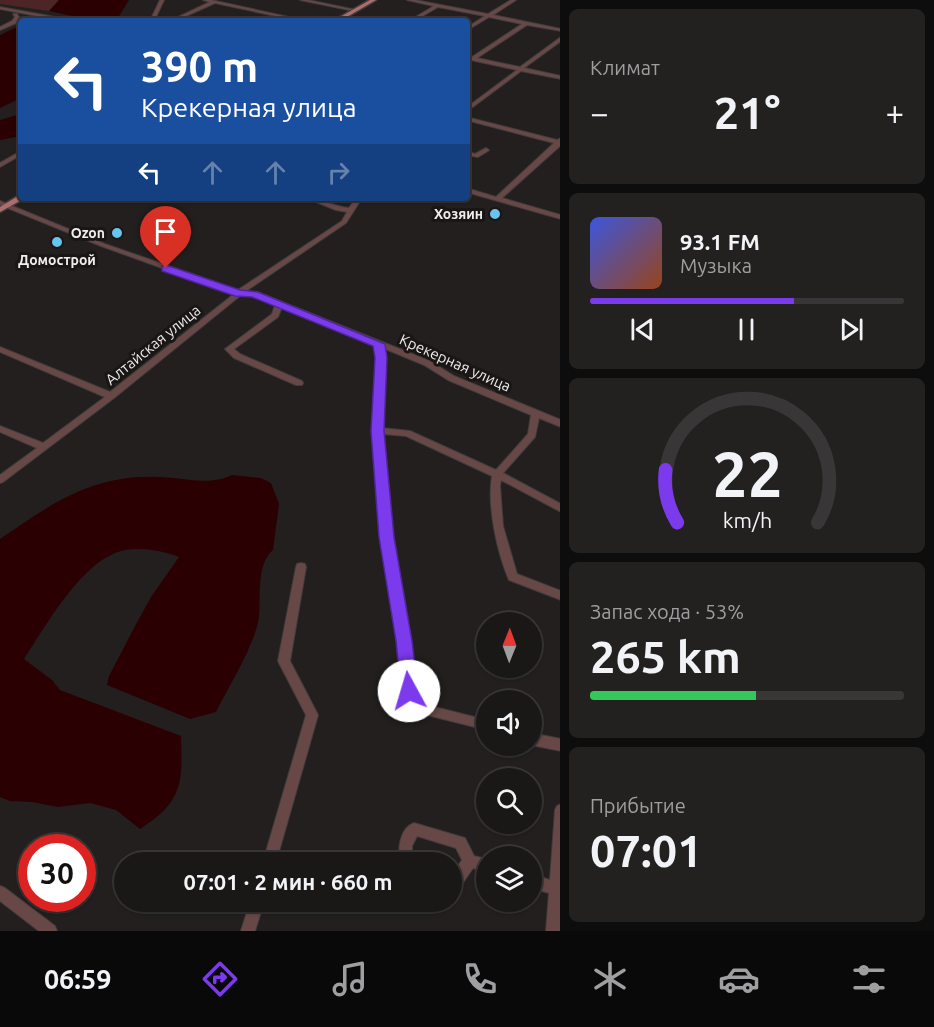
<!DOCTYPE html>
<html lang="ru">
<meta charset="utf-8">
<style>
body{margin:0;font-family:Ubuntu,sans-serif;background:#232020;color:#f1f3f6;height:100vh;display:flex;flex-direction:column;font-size:22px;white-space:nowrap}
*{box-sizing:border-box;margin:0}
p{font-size:20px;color:#9f9fa1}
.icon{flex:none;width:33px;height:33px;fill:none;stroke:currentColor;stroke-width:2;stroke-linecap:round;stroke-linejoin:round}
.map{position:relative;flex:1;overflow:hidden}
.details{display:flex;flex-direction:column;gap:9px;padding:9px;background:#0e0d0d;width:374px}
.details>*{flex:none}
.banner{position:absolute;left:18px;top:18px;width:452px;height:183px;border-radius:6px;box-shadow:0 2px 4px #0004,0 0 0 2px #383636;background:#1a4fa0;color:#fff;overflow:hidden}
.needle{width:39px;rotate:1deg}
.tools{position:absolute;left:476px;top:612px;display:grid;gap:12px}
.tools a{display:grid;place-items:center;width:66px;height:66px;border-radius:50%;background:#1a1717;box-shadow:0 2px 4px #0004,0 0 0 2px #383636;font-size:30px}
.speed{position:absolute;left:18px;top:834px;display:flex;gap:12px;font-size:30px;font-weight:700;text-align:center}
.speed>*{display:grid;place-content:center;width:78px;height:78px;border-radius:50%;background:#1a1717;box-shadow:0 2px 4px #0004,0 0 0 2px #383636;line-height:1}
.speed .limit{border:9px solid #d22;background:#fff;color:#111}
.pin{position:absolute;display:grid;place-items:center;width:51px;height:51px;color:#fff;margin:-62px -26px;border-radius:50% 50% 50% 0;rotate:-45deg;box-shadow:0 0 6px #0007}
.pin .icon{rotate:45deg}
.me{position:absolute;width:66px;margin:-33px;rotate:354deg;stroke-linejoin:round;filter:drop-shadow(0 0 4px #0008)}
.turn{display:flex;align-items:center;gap:21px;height:126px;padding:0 24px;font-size:27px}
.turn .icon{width:78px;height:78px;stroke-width:2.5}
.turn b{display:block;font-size:42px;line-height:51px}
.lanes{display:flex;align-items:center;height:57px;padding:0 24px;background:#0003;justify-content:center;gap:30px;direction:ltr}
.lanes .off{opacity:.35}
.big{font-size:45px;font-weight:600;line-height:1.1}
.details .tile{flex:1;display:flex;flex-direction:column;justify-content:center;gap:9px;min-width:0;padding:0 21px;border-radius:9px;background:#232020}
.details .dial{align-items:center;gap:0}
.dial svg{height:156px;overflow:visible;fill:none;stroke:#383636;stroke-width:7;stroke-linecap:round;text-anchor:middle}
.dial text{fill:#f1f3f6;stroke:none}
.song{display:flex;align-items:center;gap:18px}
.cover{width:72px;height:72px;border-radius:9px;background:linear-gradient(135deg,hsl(230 70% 55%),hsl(20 70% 35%))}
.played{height:6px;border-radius:3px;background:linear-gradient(90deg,#7c3aed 65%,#383636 65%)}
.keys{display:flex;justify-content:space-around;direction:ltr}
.heat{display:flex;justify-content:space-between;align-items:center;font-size:33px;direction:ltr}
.charge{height:9px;border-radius:4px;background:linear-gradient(90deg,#34c759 53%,#383636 0)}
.trip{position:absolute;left:114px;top:852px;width:348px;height:60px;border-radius:30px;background:#1a1717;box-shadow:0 2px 4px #0004,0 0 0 2px #383636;font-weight:600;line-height:60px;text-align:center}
.dock{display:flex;height:96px;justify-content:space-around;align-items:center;background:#0a0909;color:#9f9fa1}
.dock .icon{width:42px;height:42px}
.dock .selected{color:#7c3aed}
.dock b{font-size:27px;color:#f1f3f6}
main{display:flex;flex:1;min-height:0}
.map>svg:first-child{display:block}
.green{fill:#4d2526}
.water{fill:#2a0003}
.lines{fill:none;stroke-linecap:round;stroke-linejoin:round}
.minor-casing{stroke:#403c3c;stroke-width:2}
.major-casing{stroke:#403c3c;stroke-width:3}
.minor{fill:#674847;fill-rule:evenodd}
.major{fill:#ad6d6d;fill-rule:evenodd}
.route{fill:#7c3aed;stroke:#51269a;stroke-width:1.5}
.poi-dot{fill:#66c4ef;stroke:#1a1616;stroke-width:2}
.labels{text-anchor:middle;stroke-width:6;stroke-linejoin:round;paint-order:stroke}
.far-poi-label{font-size:14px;font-weight:bold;fill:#f0eeed;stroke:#1a1616;text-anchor:end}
.street-label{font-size:15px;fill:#f0eeed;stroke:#1a1616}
</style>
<main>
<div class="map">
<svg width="561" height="931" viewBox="0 0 561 931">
<rect width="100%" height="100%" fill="#231f1f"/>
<!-- green -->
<path class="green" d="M0 0H59L49 11 0 4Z"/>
<!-- water -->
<path class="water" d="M59 0H129L116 21H95L49 11Z
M21 25V98L0 108V35Z
M21 114V136L0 140V120Z
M232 475 261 478 271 483 279 504 273 550C256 564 261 597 259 617 255 645 229 686 216 712L190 719 107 685 109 676 134 628 151 597 179 557C164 551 142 547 125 550 83 558 46 626 24 659L52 680 60 690 181 736C183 784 182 802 140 829L116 810 90 803 58 807 32 802 10 801 0 797V539C53 503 92 474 160 477 185 478 209 486 232 475Z"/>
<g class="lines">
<defs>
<path id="minor" d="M160 0H164L154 21H150Z
M203 0H211L307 21H299L215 3 186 16 204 21 182 18 176 21H170L210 2Z
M300 0H308L356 10 354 11Z
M407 0H415L488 14 511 0H516L493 15 561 29V31L527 25 477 58 520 67 561 37V41L524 68 561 76V79L521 71 466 112V108L517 70 466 59V56L472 57 522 24 489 17 466 31V28L485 16 438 7 414 21H409L434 6Z
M0 7 71 20 73 21H64L0 9Z
M13 14H17L19 17 16 23 0 30V27L12 21 15 17Z
M466 117 557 140 561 138V145L502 198 561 215V219L466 192V188L496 197 554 143 466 120Z
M486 148 489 150 488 151 478 157 466 155V151L475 154Z
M21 151V155L0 167V163Z
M306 198C321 198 334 207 349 208L356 198H362L346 223 246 291 257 292 430 361 454 376 561 420V427L539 418 535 437 503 473 561 504V512L501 480 500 486 503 526 517 574 561 591V600L509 580C497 552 487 506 492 476L406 436 383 434 392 537 409 641 415 689 427 705 486 720V728L483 729 419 713 403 691 399 641 382 537 374 431 377 358 375 345 282 307 278 317 234 349 240 354 302 381 303 383 302 385H296L234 358 225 349 272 314 275 305 253 296 241 295 114 398 3 482 0 483V475L37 448 0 432V426L43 443 105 397 0 352V347L110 392 234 294 101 246 0 205V201L105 244 238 290 342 221 347 212 336 210ZM383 348 424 365 448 380 531 415 528 434 496 470 410 431 382 428 385 358Z
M301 563 305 564 306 567 290 661 318 715 276 862H263L306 715 278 661 296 567 297 564Z
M531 733 561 739V751L531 745Z
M561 804 560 931H546L549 893 531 888V874L550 880 555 810 557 806Z
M414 823 465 838 474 856 486 859V873L473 868 460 887 455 889 452 887V875L462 860 456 848 417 836 412 846V862H400C398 849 399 829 414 823Z
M0 886 5 888 55 926 57 931H39L0 901Z
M250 902H264L255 931H241Z"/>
<path id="major" d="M370 0H376L340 21H333Z
M18 196 25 198 0 212V207Z"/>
</defs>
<!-- minor casing -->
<use href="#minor" class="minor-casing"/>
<!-- major casing -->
<use href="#major" class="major-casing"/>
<!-- minor -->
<use href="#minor" class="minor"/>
<!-- major -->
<use href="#major" class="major"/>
</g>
<!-- route -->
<path class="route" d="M166 265 240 290 258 292 385 344 387 358 384 431 394 537 412 641 418 691 415 696 409 698 403 696 401 691 396 641 379 537 371 431 375 358 373 346 252 297 235 296 162 271V266Z"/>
<!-- markers -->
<g class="poi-dot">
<circle cx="495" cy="214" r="6"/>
<circle cx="117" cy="233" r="6"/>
<circle cx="57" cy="242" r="6"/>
</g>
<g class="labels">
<!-- far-poi labels -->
<g class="far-poi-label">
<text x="483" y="219">Хозяин</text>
<text x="105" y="238">Ozon</text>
<text x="57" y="265" text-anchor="middle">Домострой</text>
</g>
<!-- street labels -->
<g class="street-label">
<text transform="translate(153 345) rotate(-39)" y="5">Алтайская улица</text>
<text transform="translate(455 363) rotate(24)" y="5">Крекерная улица</text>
</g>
</g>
</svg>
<div class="tools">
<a><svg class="needle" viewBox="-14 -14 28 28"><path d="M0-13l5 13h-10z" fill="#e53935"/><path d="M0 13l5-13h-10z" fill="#9f9fa1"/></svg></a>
<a><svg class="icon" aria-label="sound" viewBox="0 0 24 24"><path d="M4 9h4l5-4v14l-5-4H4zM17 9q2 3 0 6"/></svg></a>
<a><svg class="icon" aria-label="search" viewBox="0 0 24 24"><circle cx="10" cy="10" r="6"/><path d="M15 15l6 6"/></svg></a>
<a><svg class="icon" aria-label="layers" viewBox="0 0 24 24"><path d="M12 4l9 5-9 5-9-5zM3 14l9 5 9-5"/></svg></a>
</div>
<div class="speed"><div class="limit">30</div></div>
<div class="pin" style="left:166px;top:268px;background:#d93025"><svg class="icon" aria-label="arrive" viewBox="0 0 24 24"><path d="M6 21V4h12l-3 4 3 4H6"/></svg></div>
<svg class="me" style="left:409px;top:691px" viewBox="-20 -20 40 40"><circle r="19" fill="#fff"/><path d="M0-13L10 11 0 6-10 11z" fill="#7c3aed"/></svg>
<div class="trip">07:01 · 2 мин · 660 m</div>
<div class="banner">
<div class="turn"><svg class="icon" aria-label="left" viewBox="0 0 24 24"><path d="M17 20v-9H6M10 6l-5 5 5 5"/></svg><div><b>390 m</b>Крекерная улица</div></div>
<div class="lanes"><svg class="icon" aria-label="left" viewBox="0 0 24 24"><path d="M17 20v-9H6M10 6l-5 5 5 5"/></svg><svg class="icon off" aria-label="ahead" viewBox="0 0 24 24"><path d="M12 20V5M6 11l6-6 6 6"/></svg><svg class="icon off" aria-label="ahead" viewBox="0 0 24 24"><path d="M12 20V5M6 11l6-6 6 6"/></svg><svg class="icon off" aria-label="right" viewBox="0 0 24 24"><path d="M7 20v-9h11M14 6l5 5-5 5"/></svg></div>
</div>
</div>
<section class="details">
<div class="tile"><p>Климат</p>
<div class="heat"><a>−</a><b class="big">21°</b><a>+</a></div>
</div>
<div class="tile">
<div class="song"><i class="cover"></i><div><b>93.1 FM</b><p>Музыка</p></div></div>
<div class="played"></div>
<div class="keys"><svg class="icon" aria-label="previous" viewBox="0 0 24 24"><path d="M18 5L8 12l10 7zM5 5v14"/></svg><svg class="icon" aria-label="pause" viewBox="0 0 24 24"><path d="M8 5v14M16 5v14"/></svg><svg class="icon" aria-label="next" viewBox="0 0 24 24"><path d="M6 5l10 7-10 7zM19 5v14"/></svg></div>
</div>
<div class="tile dial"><svg viewBox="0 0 100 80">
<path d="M14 69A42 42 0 1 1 86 69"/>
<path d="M14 69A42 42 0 0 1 8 42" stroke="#7c3aed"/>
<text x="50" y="56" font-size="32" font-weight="700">22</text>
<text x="50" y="72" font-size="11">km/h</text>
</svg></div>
<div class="tile"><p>Запас хода · 53%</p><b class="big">265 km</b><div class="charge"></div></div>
<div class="tile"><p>Прибытие</p><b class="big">07:01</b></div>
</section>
</main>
<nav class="dock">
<b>06:59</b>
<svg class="icon selected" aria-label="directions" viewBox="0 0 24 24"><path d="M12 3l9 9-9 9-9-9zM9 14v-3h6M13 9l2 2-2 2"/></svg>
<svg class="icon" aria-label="music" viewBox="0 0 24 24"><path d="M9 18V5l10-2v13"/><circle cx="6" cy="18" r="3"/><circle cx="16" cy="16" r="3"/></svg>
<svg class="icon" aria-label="phone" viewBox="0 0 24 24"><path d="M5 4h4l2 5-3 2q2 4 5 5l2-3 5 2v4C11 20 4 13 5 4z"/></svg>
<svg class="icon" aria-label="climate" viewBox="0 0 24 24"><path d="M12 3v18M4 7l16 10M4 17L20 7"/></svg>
<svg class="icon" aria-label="car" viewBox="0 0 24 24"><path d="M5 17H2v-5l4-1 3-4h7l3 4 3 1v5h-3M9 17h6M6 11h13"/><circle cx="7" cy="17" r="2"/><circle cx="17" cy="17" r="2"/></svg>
<svg class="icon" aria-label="filters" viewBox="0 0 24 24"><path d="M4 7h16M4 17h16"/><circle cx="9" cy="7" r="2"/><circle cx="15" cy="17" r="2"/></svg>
</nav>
